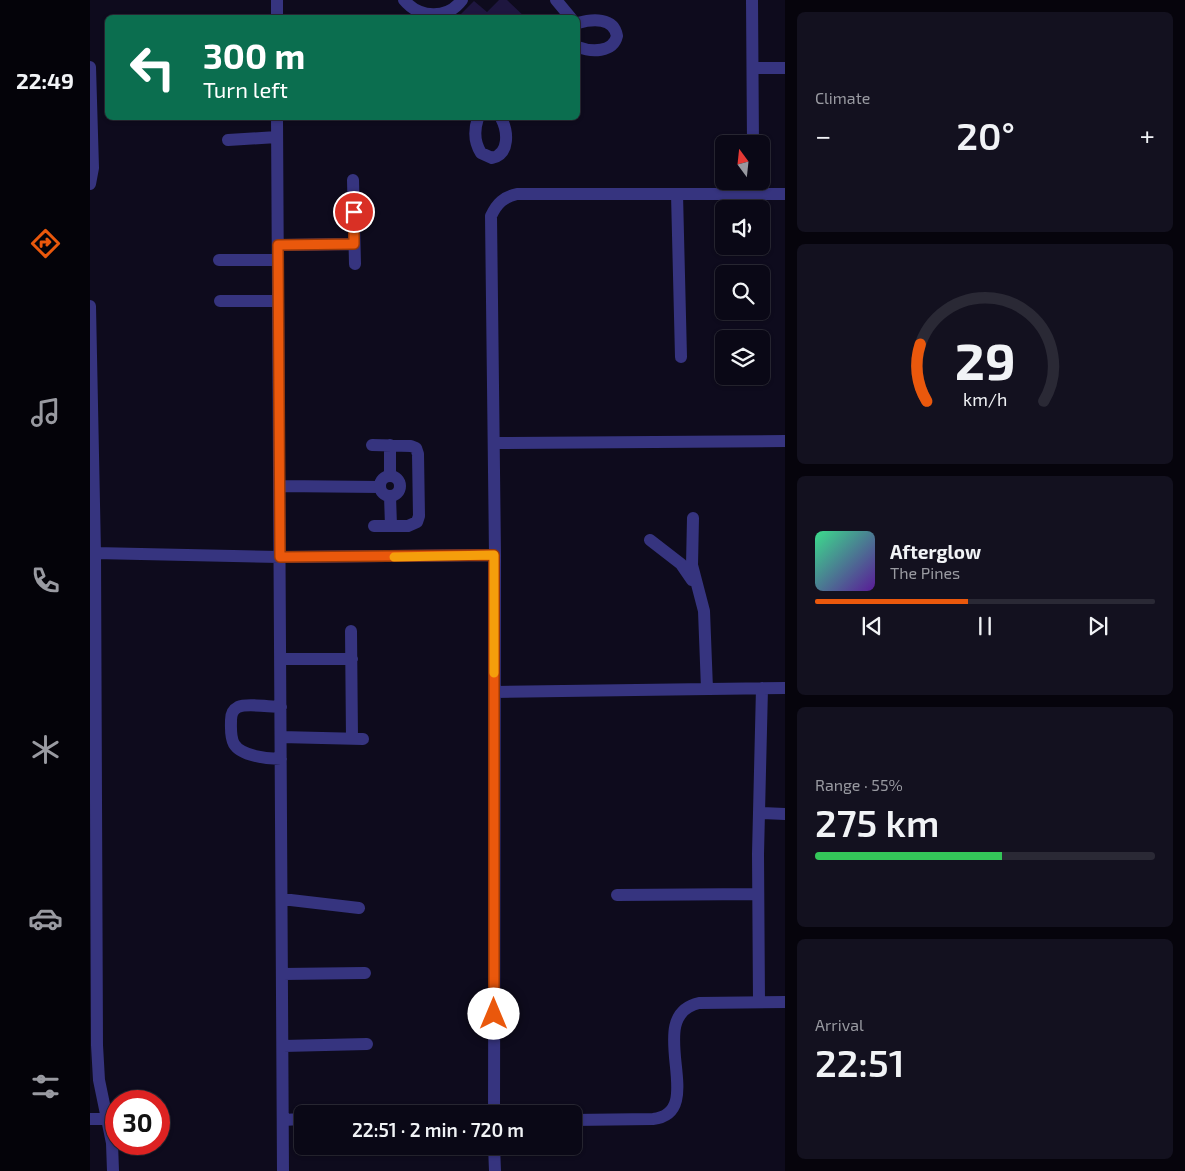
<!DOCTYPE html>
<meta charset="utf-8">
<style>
body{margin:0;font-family:"Exo 2",sans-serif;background:#13111f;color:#f1f3f6;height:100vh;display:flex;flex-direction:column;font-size:19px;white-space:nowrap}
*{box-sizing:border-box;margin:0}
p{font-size:16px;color:#999aa1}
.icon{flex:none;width:28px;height:28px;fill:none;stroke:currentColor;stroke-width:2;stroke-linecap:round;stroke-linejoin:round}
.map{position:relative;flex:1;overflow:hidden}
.drawer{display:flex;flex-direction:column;gap:12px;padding:12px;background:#06040c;width:400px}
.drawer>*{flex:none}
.banner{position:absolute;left:15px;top:15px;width:475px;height:105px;border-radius:8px;box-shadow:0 1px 4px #0004,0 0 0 1px #2a2935;background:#0b6e4f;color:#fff;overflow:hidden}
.needle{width:32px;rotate:345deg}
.tools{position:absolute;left:625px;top:135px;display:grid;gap:10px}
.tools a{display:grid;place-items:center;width:55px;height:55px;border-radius:8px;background:#0a0816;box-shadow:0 1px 4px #0004,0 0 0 1px #2a2935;font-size:25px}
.speed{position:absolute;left:15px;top:1090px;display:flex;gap:10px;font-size:25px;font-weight:700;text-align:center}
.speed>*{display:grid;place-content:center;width:65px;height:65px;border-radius:50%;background:#0a0816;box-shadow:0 1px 4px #0004,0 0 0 1px #2a2935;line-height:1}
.speed .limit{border:8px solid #d22;background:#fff;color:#111}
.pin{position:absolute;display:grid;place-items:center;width:42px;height:42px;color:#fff;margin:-21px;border:2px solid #fff;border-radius:50%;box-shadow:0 1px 5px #0007}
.me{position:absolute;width:55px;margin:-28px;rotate:0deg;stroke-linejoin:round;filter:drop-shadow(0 0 4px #0008)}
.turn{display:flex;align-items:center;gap:18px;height:105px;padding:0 15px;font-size:22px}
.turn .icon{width:65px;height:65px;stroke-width:2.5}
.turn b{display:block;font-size:35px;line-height:42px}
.big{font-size:38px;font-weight:600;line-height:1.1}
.drawer .tile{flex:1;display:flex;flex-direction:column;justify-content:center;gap:8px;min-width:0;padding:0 18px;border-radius:8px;background:#13111f}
.drawer .dial{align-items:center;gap:0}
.dial svg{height:130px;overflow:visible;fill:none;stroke:#2a2935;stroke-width:7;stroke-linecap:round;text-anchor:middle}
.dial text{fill:#f1f3f6;stroke:none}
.song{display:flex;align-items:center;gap:15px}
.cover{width:60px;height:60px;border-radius:8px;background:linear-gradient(135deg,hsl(150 70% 55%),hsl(270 70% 35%))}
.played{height:5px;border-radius:2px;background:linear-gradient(90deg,#ea580c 45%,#2a2935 45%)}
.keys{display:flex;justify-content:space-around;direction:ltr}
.heat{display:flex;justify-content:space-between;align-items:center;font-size:28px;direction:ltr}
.charge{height:8px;border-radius:4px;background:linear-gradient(90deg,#34c759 55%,#2a2935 0)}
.trip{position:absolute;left:204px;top:1105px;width:288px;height:50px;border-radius:8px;background:#0a0816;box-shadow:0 1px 4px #0004,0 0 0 1px #2a2935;font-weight:600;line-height:50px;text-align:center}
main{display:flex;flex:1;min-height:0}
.dock{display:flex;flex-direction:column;width:90px;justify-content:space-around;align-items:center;background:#040309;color:#999aa1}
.dock .icon{width:35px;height:35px}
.dock .active{color:#ea580c}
.dock b{font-size:22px;color:#f1f3f6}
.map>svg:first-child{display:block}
.building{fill:#1e163f}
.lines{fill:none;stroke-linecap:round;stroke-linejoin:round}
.minor{stroke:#36347f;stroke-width:12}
.route-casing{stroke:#983908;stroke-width:12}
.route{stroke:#ea580c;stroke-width:9}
.slow{stroke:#f59e0b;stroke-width:9}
</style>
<main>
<nav class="dock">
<b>22:49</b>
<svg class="icon active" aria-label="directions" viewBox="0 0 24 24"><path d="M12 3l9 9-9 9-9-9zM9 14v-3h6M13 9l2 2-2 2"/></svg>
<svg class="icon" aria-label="music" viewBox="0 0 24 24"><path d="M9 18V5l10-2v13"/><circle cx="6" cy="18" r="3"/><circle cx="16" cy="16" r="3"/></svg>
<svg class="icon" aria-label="phone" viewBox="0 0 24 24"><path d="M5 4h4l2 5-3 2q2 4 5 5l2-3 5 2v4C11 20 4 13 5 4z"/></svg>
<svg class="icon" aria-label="climate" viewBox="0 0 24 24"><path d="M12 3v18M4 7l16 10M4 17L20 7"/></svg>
<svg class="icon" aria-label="car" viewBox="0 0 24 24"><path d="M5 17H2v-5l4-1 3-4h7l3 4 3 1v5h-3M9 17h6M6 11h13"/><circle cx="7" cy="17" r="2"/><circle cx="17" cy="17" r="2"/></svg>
<svg class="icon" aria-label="filters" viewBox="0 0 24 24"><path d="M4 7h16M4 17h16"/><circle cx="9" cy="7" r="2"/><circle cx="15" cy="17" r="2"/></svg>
</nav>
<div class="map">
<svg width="695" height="1171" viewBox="0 0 695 1171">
<rect width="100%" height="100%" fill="#0e0b1d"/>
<!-- building -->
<path class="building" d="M409 0H417L436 18H367L384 1 397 12Z"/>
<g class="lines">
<!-- minor -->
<path class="minor" d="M187 0V18
M314 0C329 18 357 20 372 0
M466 0 481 18
M662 0 663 144
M488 23C502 19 524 17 527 36 523 53 501 52 488 47
M0 67 3 168 0 184
M663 68H695
M187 118 193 1171
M388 118C384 130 384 142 391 153L402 158C420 154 418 131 411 118
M138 140 187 137
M263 180 265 264
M664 181V194
M587 194 591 357
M188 245 264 244
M129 260H188
M130 301H188
M0 306 5 553 7 1045 9 1080 22 1143 23 1171
M404 443 695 441
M282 445 321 446 326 448 328 454 329 516 327 522 318 526H284
M300 476V445
M290 486a10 10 0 1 1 20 0a10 10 0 1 1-20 0Z
M189 486 290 487
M300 496 301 526
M603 518 602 565 614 611 617 689
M560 540 591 564 602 580
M5 553 190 557 405 555
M261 631 262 739
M190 659H262
M405 692 695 688
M191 707C180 707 157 703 148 707 142 710 141 715 141 720 141 728 140 737 144 744 151 756 178 759 191 759
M191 737 273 739
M669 813 695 814
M527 895 668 894
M192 899 269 908
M192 974 275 973
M669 1002 668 854 672 688
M193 1046 277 1044
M404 1114 405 555 401 216C407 203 414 197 427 194H695
M0 1119H17
M193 1120 212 1119
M482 1120 563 1119C620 1113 551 1016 609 1003L695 1002
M404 1146 405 1171"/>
</g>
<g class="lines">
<defs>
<path id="route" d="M264 212V244L188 245 190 557 404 555V1014"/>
</defs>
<!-- route casing -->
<use href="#route" class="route-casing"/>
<!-- route -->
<use href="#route" class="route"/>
<!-- slow -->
<path class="slow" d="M304 557 404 555V673"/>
</g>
</svg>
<div class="tools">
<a><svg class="needle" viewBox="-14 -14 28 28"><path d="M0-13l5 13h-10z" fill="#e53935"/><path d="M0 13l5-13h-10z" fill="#999aa1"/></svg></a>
<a><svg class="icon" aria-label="sound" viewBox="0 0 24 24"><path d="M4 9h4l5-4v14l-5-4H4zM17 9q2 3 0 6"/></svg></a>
<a><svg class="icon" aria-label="search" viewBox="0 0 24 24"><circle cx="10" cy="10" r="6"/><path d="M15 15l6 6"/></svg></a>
<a><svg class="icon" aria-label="layers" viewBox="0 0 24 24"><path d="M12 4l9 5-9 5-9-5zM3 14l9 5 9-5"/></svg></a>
</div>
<div class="speed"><div class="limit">30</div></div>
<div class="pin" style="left:264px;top:212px;background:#d93025"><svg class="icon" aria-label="arrive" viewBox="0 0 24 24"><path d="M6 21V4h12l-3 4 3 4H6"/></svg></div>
<svg class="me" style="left:404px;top:1014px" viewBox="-20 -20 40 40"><circle r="19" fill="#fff"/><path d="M0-13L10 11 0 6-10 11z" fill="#ea580c"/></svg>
<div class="trip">22:51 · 2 min · 720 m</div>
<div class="banner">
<div class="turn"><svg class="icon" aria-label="left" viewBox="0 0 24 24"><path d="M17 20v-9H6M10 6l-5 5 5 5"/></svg><div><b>300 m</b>Turn left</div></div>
</div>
</div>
<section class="drawer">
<div class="tile"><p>Climate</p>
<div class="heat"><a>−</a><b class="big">20°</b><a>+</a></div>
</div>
<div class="tile dial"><svg viewBox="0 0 100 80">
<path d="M14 69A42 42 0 1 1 86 69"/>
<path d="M14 69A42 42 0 0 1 10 34" stroke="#ea580c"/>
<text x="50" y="56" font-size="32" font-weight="700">29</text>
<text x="50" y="72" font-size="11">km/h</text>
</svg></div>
<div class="tile">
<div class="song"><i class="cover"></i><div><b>Afterglow</b><p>The Pines</p></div></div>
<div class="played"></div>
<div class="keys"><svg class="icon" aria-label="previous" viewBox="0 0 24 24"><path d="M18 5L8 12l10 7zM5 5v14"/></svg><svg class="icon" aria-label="pause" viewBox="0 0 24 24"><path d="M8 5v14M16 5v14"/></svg><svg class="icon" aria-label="next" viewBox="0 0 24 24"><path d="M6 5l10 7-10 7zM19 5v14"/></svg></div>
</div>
<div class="tile"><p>Range · 55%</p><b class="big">275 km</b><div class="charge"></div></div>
<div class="tile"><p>Arrival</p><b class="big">22:51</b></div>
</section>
</main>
